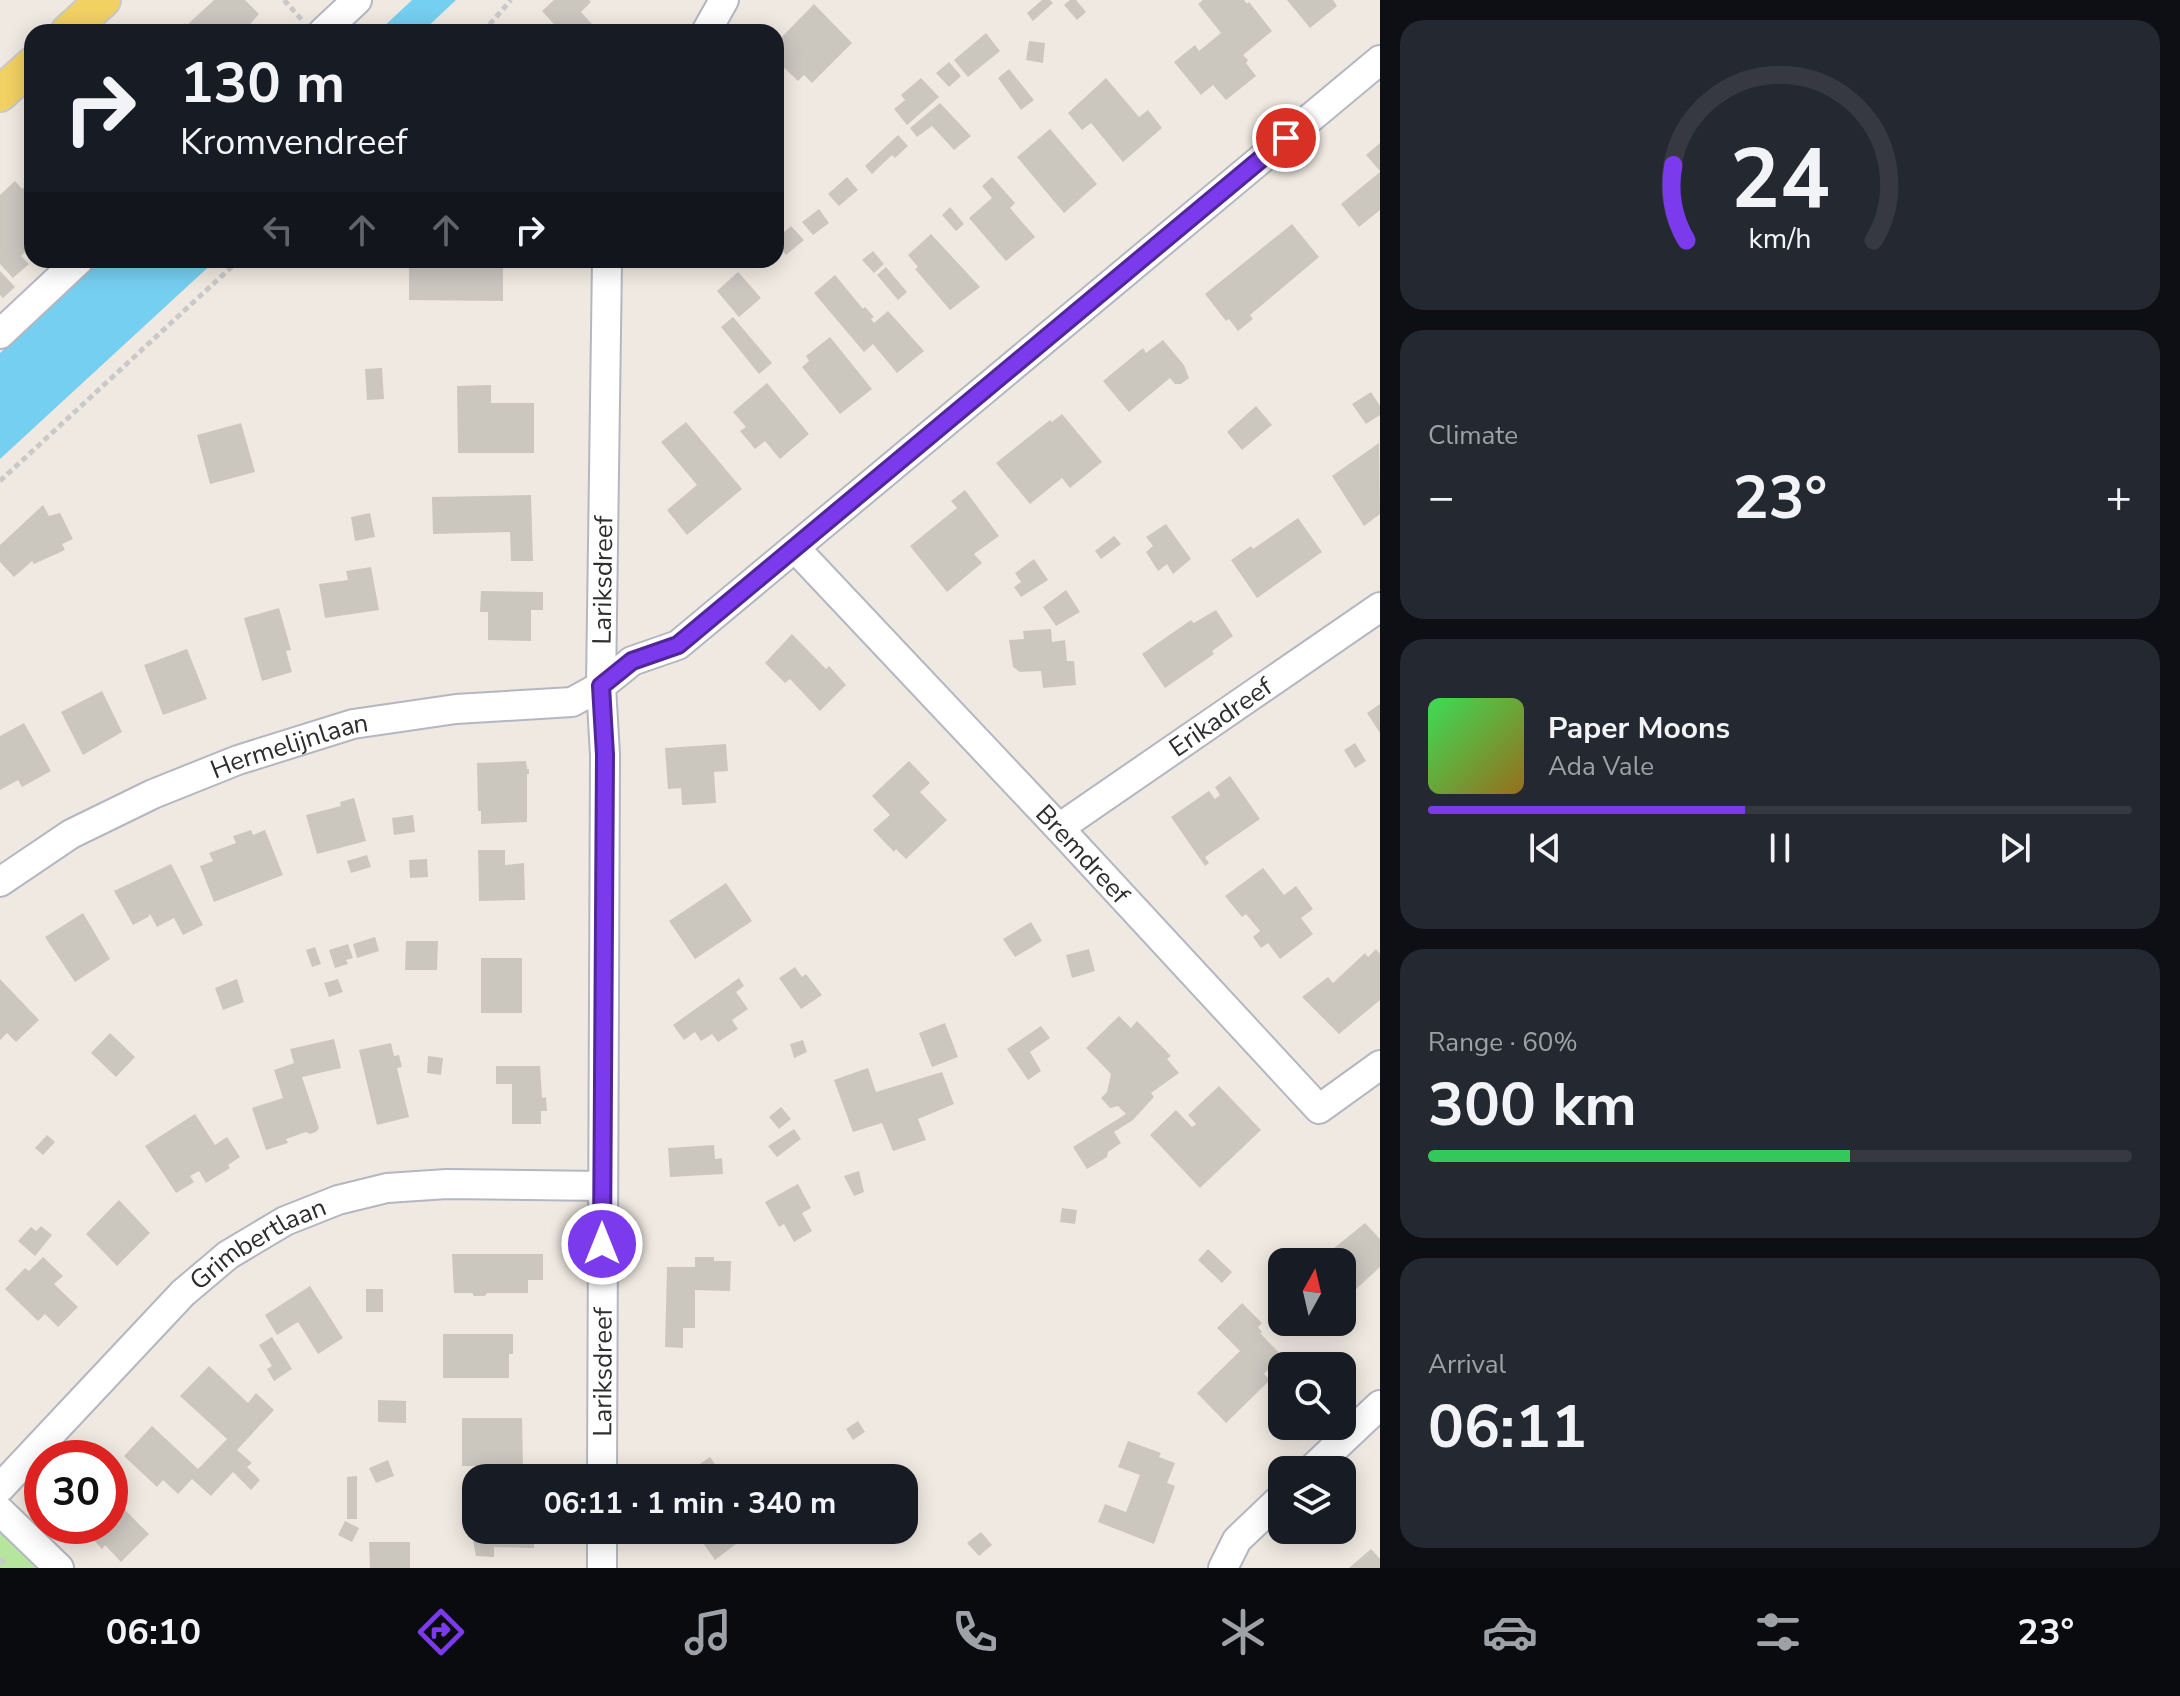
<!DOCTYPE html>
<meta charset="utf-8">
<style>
body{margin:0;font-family:"Nunito Sans",sans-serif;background:#242831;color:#f1f3f6;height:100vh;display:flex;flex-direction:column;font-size:30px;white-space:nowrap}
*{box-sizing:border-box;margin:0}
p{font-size:26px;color:#9ea1a6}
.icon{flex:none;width:44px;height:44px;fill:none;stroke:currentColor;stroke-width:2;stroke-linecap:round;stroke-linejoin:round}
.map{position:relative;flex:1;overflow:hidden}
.sheet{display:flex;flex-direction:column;gap:20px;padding:20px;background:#0d0f14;width:800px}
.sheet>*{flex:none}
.hud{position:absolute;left:24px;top:24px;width:760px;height:244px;border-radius:24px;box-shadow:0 4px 20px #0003;background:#171b24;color:#f1f3f6;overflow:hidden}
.needle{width:52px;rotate:8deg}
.controls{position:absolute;left:1268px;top:1248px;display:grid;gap:16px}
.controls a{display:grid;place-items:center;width:88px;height:88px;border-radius:16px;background:#171b24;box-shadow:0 4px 20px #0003;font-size:40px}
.speed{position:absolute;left:24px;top:1440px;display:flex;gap:16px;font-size:40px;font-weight:700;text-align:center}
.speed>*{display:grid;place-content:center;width:104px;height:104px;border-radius:50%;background:#171b24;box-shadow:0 4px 20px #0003;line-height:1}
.speed .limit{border:12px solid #d22;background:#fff;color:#111}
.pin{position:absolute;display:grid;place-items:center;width:68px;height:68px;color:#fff;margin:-34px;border:4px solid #fff;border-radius:50%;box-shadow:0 2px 8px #0007}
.me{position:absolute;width:88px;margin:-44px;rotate:0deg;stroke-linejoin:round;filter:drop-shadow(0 0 6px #0008)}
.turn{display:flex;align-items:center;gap:28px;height:168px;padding:0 24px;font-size:36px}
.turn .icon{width:104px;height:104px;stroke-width:2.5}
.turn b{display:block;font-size:56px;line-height:68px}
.lanes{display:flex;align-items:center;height:76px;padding:0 24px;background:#0003;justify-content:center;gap:40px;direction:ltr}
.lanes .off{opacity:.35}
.big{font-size:60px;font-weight:700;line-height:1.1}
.sheet .widget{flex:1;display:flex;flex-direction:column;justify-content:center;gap:12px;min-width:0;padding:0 28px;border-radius:24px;background:#242831}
.sheet .dial{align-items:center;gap:0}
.dial svg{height:208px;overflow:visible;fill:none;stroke:#363941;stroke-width:7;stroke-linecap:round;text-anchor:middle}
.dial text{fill:#f1f3f6;stroke:none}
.song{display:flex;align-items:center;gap:24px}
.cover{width:96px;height:96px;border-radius:12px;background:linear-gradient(135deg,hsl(130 70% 55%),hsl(40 70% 35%))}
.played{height:8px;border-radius:4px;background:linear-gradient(90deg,#7c3aed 45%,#363941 45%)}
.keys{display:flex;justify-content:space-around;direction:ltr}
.heat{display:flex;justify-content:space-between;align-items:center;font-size:44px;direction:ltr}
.charge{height:12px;border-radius:6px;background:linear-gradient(90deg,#34c759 60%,#363941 0)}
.trip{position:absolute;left:462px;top:1464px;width:456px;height:80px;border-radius:24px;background:#171b24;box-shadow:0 4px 20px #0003;font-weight:700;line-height:80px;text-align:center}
.dock{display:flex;height:128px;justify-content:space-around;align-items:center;background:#090b0e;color:#9ea1a6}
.dock .icon{width:56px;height:56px}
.dock .active{color:#7c3aed}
.dock b{font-size:36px;color:#f1f3f6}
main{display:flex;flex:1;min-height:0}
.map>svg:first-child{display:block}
.green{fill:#b6e59e}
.water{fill:#75cff0}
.building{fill:#cbc7bf}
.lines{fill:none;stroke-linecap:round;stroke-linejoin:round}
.minor-casing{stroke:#b4b7c1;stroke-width:32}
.major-casing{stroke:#c9c9c9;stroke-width:38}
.path{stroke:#c9c9c9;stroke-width:5;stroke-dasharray:6 4;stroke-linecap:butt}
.minor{stroke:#fff;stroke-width:28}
.major{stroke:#f2d163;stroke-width:34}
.route-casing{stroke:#51269a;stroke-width:20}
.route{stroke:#7c3aed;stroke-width:14}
.labels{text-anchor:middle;stroke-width:6;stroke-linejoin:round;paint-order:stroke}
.street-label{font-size:26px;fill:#2e2e2e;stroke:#fff}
</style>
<main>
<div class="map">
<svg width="1380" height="1568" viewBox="0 0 1380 1568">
<rect width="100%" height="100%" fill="#efe9e1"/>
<!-- green -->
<path class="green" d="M0 1522 48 1568H0Z"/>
<!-- water -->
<path class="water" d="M412 0H456L422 32H378Z
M100 260H216L0 459V353Z"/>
<!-- building -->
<path class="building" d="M214 0H245L259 14 243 32H175L185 23 187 25Z
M554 0H589L591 2 581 12 592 24 588 27 593 32H561L542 11Z
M1042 0H1050L1053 3 1033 21 1027 13Z
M1070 0H1076L1086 12 1077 20 1064 5Z
M1203 0H1244L1247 4 1249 2 1272 31 1243 55 1248 60 1246 63 1256 76 1226 100 1213 85 1201 95 1174 62 1195 45 1199 51 1221 33 1198 4Z
M1287 0H1333L1337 6 1310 28Z
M814 4 852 43 812 83 804 75 798 81 776 60V43Z
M986 33 1000 51 968 77 954 60Z
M1029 41 1045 43 1043 63 1026 60Z
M949 62 961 76 949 87 936 73Z
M1009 69 1034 100 1021 110 998 78Z
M921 78 939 97 907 125 894 109 905 100 901 95Z
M1106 78 1139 117 1148 110 1162 128 1123 162 1091 123 1082 130 1068 113Z
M940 103 971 136 954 150 932 126 917 137 910 128Z
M1050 129 1097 184 1064 213 1017 157Z
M898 135 908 146 895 158 892 155 872 174 865 166Z
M1380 143V171L1366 155Z
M1380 172V210L1359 227 1341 204Z
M847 177 858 190 839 206 828 194Z
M992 177 1015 203 1010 208 1035 237 1006 261 969 218 992 198 982 186Z
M15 181 22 189 32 181V246L21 256 29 264 13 278 0 264V195Z
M950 207 964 224 956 231 942 215Z
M819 209 829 223 813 235 802 222Z
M1292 224 1319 257 1250 315 1253 319 1238 331 1229 319 1226 321 1205 294Z
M791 226 804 240 786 255 776 243V239Z
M931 234 980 287 950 310 915 269 918 267 908 255Z
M873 251 884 264 874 273 862 260Z
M409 260H503V301L409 300Z
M886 267 907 292 898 300 877 275Z
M0 271 15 287 3 298 0 295Z
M738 272 761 298 739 317 717 291Z
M835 275 863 309 865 307 874 317 871 319 874 323 888 311 924 351 897 373 873 344 864 352 814 293Z
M733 317 772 363 759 374 721 327Z
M830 337 872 389 840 414 802 367 809 361 806 356Z
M1163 340 1184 365 1189 378 1181 384H1175L1170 378 1129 412 1103 381 1143 348 1146 353Z
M382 368 384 399 367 400 365 369Z
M767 383 809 434 780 459 765 441 755 449 740 431 746 427 733 412Z
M491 385V403H534V453H458L457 386Z
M1371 392 1380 406V415L1366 424 1352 404Z
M1256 406 1272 425 1242 450 1227 432Z
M1062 414 1102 462 1070 488 1062 478 1030 504 996 463 1050 420 1052 422Z
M686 422 742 489 687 535 667 510 697 485 661 442Z
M241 423 255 472 210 484 197 435Z
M1379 443 1380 514 1364 526 1332 476Z
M965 490 999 536 974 554 982 563 947 592 910 546 957 508 951 501Z
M531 495 533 561H511L510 532 433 534 432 497Z
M43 505 49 516 60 513 73 539 62 544 65 550 34 564 32 561 14 577 0 562V545Z
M370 513 375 537 355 541 351 517Z
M1298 518 1322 552 1257 598 1231 560 1251 546 1253 549Z
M1166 524 1191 559 1173 574 1167 564 1158 571 1146 552 1153 546 1146 537Z
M1114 536 1121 544 1101 559 1095 551Z
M1034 559 1048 580 1021 597 1014 587 1021 582 1015 573Z
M371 567 379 610 325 618 319 584 348 580 346 571Z
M1066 590 1080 612 1056 626 1043 607Z
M481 591 543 592V610H531V641L488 640V612H480Z
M279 608 291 650 286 651 292 672 262 681 244 618Z
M1216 610 1233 636 1212 651 1214 654 1165 688 1142 654 1191 620 1194 623Z
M1051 629 1052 642 1065 640 1067 661H1074L1076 685 1043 688 1041 671 1020 672 1013 667 1009 640 1024 639 1023 631Z
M792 634 826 669 829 666 846 685 820 711 790 679 785 683 765 663Z
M187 649 207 699 163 715 144 665Z
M102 691 122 732 83 755 61 712Z
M1380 704V733L1367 713Z
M24 723 51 771 22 787 18 780 0 790V736Z
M1355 743 1366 761 1355 768 1344 750Z
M726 744 728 771 714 772 716 803 682 805 681 788 668 789 665 748Z
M526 761 527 769H529V774H527V822L481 824V811H478L477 763Z
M909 761 930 783 920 792 947 820 906 859 896 849 894 852 873 830 890 815 872 796Z
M1230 776 1260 819 1205 857 1209 863 1205 866 1171 817 1209 791 1215 799 1220 795 1215 787Z
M354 798 366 841 317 854 306 815 341 806 340 802Z
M413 815 415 832 394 835 392 818Z
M251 830 253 835 265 830 283 875 214 902 200 866 213 861 209 853 236 843 233 836Z
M478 850H505V865L524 863 525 900 479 901Z
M367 855 371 867 351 873 347 861Z
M427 859 428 877 410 878 409 860Z
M171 864 203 925 183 935 174 918 157 927 150 914 148 917 133 925 114 891Z
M1263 868 1284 895 1296 886 1313 909 1301 918 1313 934 1280 959 1268 943 1261 948 1253 937 1260 931 1246 914 1242 917 1225 896Z
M726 883 752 921 695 959 669 921Z
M83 913 110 959 75 982 45 937Z
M1031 922 1042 941 1015 957 1003 939Z
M375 937 379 951 357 958 353 944Z
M406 941H438L437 970H405Z
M348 944 353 958 346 960 348 964 335 968 329 950Z
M315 947 321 964 312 967 306 950Z
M1089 949 1095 971 1072 978 1066 955Z
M1376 949 1380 954V1000L1339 1034 1302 997 1328 977 1333 983 1365 953 1368 957Z
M481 958H522V1013H481Z
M795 967 802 977 806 974 822 995 801 1009 779 978Z
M739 978 744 986 736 992 748 1009 732 1020 738 1029 718 1042 712 1034 701 1041 695 1032 684 1040 673 1025Z
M0 979 39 1020 16 1042 7 1033 0 1040Z
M237 979 244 1002 223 1010 215 988Z
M338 979 343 992 329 997 324 983Z
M1119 1016 1131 1028 1137 1021 1171 1056 1167 1059 1179 1073 1151 1093 1154 1097 1133 1120 1114 1132 1121 1143 1108 1152 1107 1157 1087 1169 1073 1147 1126 1114 1118 1106 1110 1108 1101 1098 1107 1092 1111 1074 1086 1048Z
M945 1023 958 1057 932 1067 919 1033Z
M1041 1026 1050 1038 1030 1052 1041 1071 1028 1080 1007 1049Z
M110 1033 135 1057 116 1077 91 1053Z
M334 1039 341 1068 302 1077 319 1128 316 1132 310 1134 306 1132 286 1139 288 1143 266 1150 252 1108 283 1098 274 1070 294 1063 290 1049Z
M803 1040 807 1052 794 1058 790 1044Z
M391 1043 394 1056 399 1055 402 1067 397 1068 409 1117 377 1125 359 1050Z
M428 1056 443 1058 441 1075 427 1073Z
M496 1066H540L542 1098 546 1097 547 1111H541V1124H512V1084H496Z
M868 1068 876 1092 942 1072 954 1104 918 1119 926 1140 893 1151 882 1123 853 1132 834 1080Z
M1219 1086 1261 1130 1200 1188 1150 1135 1176 1110 1192 1127 1196 1124 1188 1115Z
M781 1107 791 1119 779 1129 769 1117Z
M195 1114 215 1145 227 1137 240 1157 228 1165 230 1168 206 1183 199 1171 190 1176 194 1182 176 1193 145 1146Z
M794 1129 801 1139 777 1157 768 1146Z
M47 1135 55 1142 43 1155 35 1148Z
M714 1145 715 1159 722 1158 723 1174 670 1177 668 1148Z
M859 1171 864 1192 854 1196 844 1176Z
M798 1184 811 1208 802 1213 812 1231 794 1242 784 1224 779 1227 765 1202Z
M119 1200 150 1233 117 1266 86 1234Z
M1062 1208 1077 1210 1075 1224 1060 1222Z
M1365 1223 1380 1239V1267L1342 1302V1262H1325L1327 1260 1323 1257Z
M41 1226 52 1235 35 1256 18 1241 31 1227 36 1231Z
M1208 1249 1232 1272 1222 1283 1198 1260Z
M452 1254H543V1280H528V1293H487L485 1296H474L472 1293H454Z
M43 1257 63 1276 54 1284 78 1307 58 1327 45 1314 38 1321 5 1289 25 1268 29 1271Z
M695 1257H714V1261H731L730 1291 695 1290V1328H683V1348L665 1347 667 1267H695Z
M310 1286 343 1338 318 1354 298 1322 277 1335 265 1315Z
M366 1289H383V1312H366Z
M1242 1303 1262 1323 1258 1327 1262 1332 1260 1333 1282 1356 1264 1374 1270 1380 1226 1423 1197 1393 1240 1351 1217 1328Z
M443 1334H513V1354H509V1378H443Z
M272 1337 292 1369 274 1381 267 1369 272 1366 259 1345Z
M209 1366 248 1403 256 1393 274 1410 237 1450 252 1463 247 1467 260 1480 251 1490 233 1472 211 1496 192 1479 178 1494 163 1480 157 1487 124 1456 152 1426 198 1469 227 1439 180 1396Z
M378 1400 406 1401V1423L378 1422Z
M462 1418H522L523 1466H462Z
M858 1421 865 1432 853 1440 846 1429Z
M1128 1441 1161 1453 1159 1457 1175 1463 1167 1483 1175 1486 1154 1544 1098 1522 1105 1504 1126 1512 1140 1475 1118 1467Z
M710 1457 719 1470 723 1467 731 1478H679Z
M388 1460 394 1476 376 1483 369 1468Z
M357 1476V1519H347V1477Z
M110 1495 149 1534 121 1562 105 1545 102 1549 81 1526H110Z
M465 1498H476V1530H534V1548L494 1547V1557L476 1556Z
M345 1521 359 1528 352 1542 338 1535Z
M694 1530H754L715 1560Z
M981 1532 992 1545 979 1556 967 1543Z
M369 1542H410V1568H370Z
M1371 1549 1380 1559V1568H1349Z"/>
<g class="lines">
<defs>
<g id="minor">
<path d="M323 32 357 0"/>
<path d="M706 32 724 0"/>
<path d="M0 334 79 260"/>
<path id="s1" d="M795 548 1059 828 1319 1109 1380 1065"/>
<path id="s2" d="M1059 828 1380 607"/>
<path id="s3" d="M0 882 71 834 153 794 238 760 353 724 456 709 572 702 601 686 632 661 678 645 1380 60"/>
<path d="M1311 1470 1380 1405"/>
<path id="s4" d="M602 1478 605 755 601 686 607 260"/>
<path id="s5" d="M0 1488 183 1293 228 1255 285 1221 338 1200 387 1188 447 1184 602 1186"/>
<path d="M0 1511 59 1568"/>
<path d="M602 1530V1568"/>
<path d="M1223 1568 1237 1540 1282 1497"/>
</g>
<path id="major" d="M68 32 103 0
M0 94 32 65"/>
</defs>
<!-- minor casing -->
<use href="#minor" class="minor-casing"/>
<!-- major casing -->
<use href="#major" class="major-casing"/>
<!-- path -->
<path class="path" d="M284 0 302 20
M483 32 511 0
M0 481 239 260
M0 1559 6 1564"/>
<!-- minor -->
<use href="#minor" class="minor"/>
<!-- major -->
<use href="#major" class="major"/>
</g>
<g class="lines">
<defs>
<path id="route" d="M602 1244 605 755 601 686 632 661 678 645 1286 138"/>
</defs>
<!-- route casing -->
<use href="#route" class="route-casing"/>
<!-- route -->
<use href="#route" class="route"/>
</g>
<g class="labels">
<!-- street labels -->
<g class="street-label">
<text dy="9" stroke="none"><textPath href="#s4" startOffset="898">Lariksdreef</textPath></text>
<text dy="9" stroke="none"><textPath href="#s2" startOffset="196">Erikadreef</textPath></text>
<text dy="9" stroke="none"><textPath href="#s3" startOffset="322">Hermelijnlaan</textPath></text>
<text dy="9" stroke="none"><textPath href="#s1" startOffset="420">Bremdreef</textPath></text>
<text dy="9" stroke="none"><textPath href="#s5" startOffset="358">Grimbertlaan</textPath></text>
<text dy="9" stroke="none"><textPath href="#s4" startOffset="106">Lariksdreef</textPath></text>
</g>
</g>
</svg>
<div class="controls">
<a><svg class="needle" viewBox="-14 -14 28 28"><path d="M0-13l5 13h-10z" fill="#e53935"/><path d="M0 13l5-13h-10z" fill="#9ea1a6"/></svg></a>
<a><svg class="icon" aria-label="search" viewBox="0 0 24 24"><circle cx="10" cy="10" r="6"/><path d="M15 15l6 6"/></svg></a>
<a><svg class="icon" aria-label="layers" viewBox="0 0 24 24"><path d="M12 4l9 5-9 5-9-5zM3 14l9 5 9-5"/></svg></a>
</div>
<div class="speed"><div class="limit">30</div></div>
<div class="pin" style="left:1286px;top:138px;background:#d93025"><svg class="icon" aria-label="arrive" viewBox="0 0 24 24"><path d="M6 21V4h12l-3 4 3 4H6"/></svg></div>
<svg class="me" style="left:602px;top:1244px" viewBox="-20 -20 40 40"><circle r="17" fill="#7c3aed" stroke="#fff" stroke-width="3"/><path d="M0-11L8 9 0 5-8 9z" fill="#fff"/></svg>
<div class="trip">06:11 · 1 min · 340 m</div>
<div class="hud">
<div class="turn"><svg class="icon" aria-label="right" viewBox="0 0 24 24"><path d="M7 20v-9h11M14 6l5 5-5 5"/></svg><div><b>130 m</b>Kromvendreef</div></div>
<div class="lanes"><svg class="icon off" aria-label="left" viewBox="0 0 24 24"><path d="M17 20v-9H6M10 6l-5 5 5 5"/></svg><svg class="icon off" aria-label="ahead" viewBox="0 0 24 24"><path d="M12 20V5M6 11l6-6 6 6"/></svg><svg class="icon off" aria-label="ahead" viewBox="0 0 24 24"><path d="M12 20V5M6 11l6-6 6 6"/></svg><svg class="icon" aria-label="right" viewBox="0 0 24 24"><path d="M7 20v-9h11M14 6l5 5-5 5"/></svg></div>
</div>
</div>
<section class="sheet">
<div class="widget dial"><svg viewBox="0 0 100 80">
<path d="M14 69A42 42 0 1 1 86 69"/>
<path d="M14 69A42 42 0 0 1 9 40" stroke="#7c3aed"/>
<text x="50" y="56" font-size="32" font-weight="700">24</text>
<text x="50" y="72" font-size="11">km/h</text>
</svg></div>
<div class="widget"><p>Climate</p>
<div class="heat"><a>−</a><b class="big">23°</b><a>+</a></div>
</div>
<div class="widget">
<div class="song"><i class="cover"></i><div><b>Paper Moons</b><p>Ada Vale</p></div></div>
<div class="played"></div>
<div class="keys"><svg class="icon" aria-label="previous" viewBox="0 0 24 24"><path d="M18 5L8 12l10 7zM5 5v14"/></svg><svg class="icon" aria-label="pause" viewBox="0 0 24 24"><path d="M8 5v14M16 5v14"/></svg><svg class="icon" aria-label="next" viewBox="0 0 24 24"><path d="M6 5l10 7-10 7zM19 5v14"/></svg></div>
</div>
<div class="widget"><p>Range · 60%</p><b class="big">300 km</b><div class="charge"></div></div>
<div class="widget"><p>Arrival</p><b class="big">06:11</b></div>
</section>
</main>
<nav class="dock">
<b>06:10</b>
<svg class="icon active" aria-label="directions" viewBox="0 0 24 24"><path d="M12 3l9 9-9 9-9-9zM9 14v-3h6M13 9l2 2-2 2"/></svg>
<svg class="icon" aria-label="music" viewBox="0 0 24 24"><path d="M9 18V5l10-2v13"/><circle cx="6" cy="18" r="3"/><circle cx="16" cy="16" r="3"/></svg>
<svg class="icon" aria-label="phone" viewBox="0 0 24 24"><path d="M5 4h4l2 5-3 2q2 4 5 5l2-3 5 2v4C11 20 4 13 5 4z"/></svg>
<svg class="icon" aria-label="climate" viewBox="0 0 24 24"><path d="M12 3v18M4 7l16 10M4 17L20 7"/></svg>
<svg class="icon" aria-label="car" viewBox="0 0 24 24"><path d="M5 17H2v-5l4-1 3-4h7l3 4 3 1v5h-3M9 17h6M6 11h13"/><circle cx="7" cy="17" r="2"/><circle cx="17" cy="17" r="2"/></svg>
<svg class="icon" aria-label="filters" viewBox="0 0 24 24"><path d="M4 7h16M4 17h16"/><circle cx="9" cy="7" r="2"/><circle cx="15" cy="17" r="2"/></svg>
<b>23°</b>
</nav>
